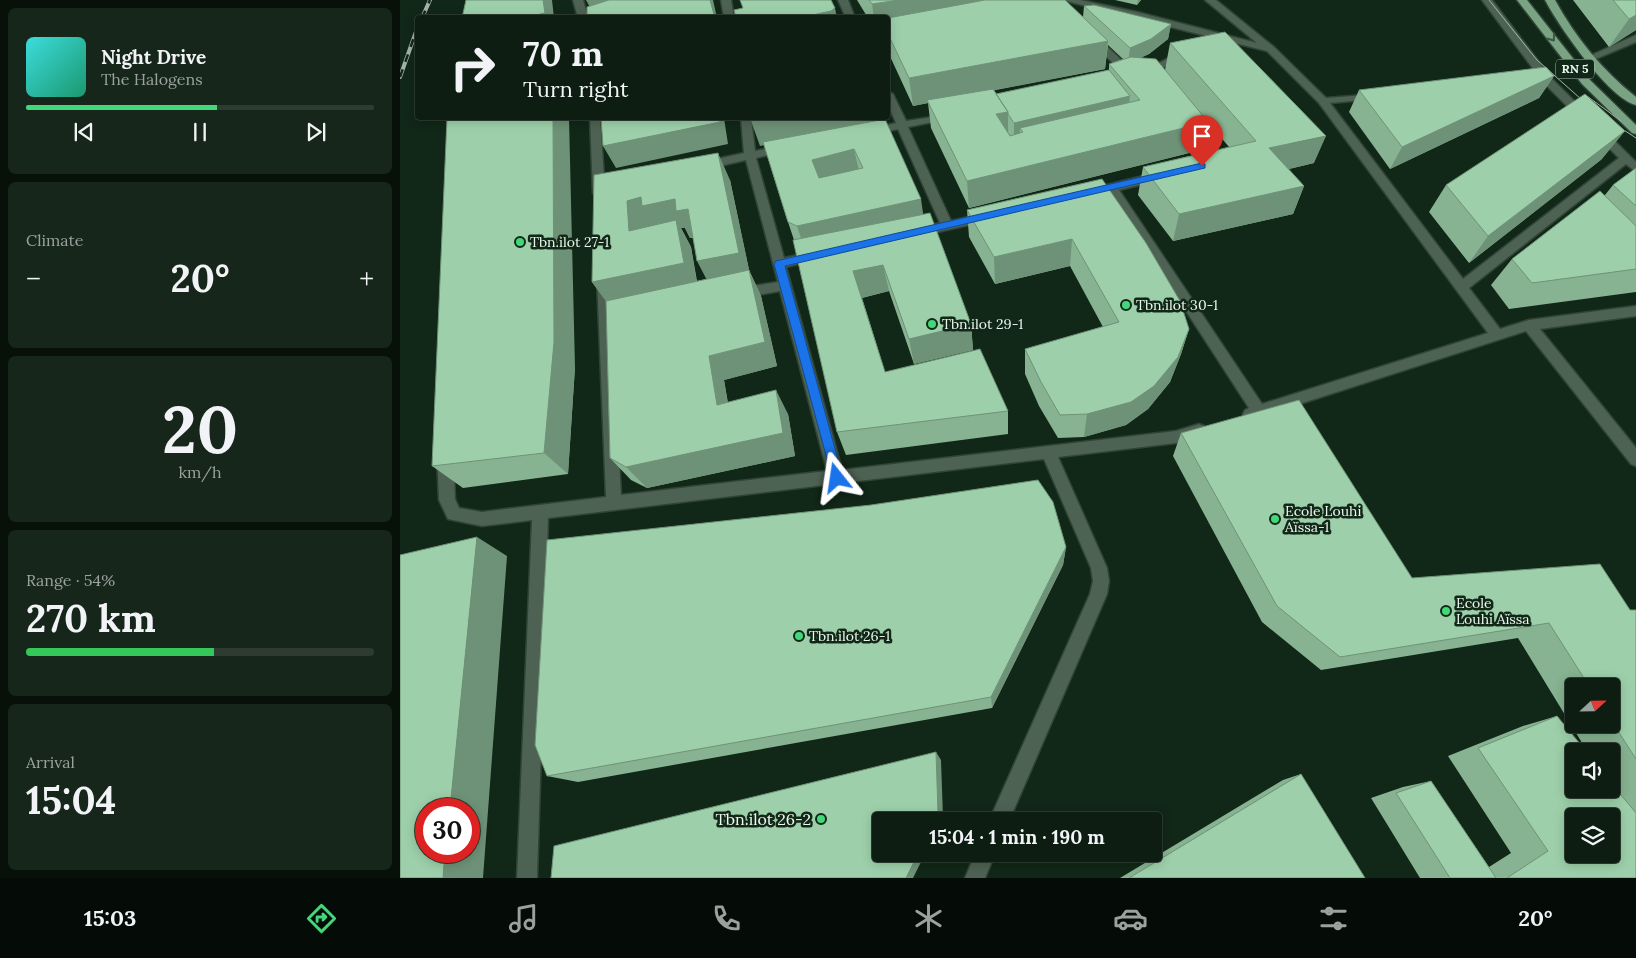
<!DOCTYPE html>
<meta charset="utf-8">
<style>
body{margin:0;font-family:Lora,serif;background:#16261a;color:#f1f3f6;height:100vh;display:flex;flex-direction:column;font-size:19px;white-space:nowrap}
*{box-sizing:border-box;margin:0}
p{font-size:16px;color:#9aa29f}
.icon{flex:none;width:28px;height:28px;fill:none;stroke:currentColor;stroke-width:2;stroke-linecap:round;stroke-linejoin:round}
.map{position:relative;flex:1;overflow:hidden}
.panel{display:flex;flex-direction:column;gap:8px;padding:8px;background:#071009;width:400px}
.panel>*{flex:none}
.hud{position:absolute;left:15px;top:15px;width:475px;height:105px;border-radius:5px;box-shadow:0 2px 12px #0003,0 0 0 1px #2d3b31;background:#0d1d11;color:#f1f3f6;overflow:hidden}
.needle{width:32px;rotate:68deg}
.controls{position:absolute;left:1165px;top:678px;display:grid;gap:10px}
.controls a{display:grid;place-items:center;width:55px;height:55px;border-radius:5px;background:#0d1d11;box-shadow:0 2px 12px #0003,0 0 0 1px #2d3b31;font-size:25px}
.speed{position:absolute;left:15px;top:798px;display:flex;gap:10px;font-size:25px;font-weight:700;text-align:center}
.speed>*{display:grid;place-content:center;width:65px;height:65px;border-radius:50%;background:#0d1d11;box-shadow:0 2px 12px #0003,0 0 0 1px #2d3b31;line-height:1}
.speed .limit{border:8px solid #d22;background:#fff;color:#111}
.pin{position:absolute;display:grid;place-items:center;width:42px;height:42px;color:#fff;margin:-51px -21px;border-radius:50% 50% 50% 0;rotate:-45deg;box-shadow:0 0 5px #0007}
.pin .icon{rotate:45deg}
.me{position:absolute;width:55px;margin:-28px;rotate:345deg;stroke-linejoin:round;filter:drop-shadow(0 0 4px #0008)}
.turn{display:flex;align-items:center;gap:18px;height:105px;padding:0 25px;font-size:22px}
.turn .icon{width:65px;height:65px;stroke-width:2.5}
.turn b{display:block;font-size:35px;line-height:42px}
.big{font-size:38px;font-weight:800;line-height:1.1}
.panel .card{flex:1;display:flex;flex-direction:column;justify-content:center;gap:8px;min-width:0;padding:0 18px;border-radius:8px;background:#16261a}
.panel .dial{align-items:center;gap:0}
.dial b{font-size:65px;line-height:1}
.song{display:flex;align-items:center;gap:15px}
.cover{width:60px;height:60px;border-radius:8px;background:linear-gradient(135deg,hsl(180 70% 55%),hsl(160 70% 35%))}
.played{height:5px;border-radius:2px;background:linear-gradient(90deg,#43d77b 55%,#2d3b31 55%)}
.keys{display:flex;justify-content:space-around;direction:ltr}
.heat{display:flex;justify-content:space-between;align-items:center;font-size:28px;direction:ltr}
.charge{height:8px;border-radius:4px;background:linear-gradient(90deg,#34c759 54%,#2d3b31 0)}
.trip{position:absolute;left:472px;top:812px;width:290px;height:50px;border-radius:5px;background:#0d1d11;box-shadow:0 2px 12px #0003,0 0 0 1px #2d3b31;font-weight:800;line-height:50px;text-align:center}
.tabs{display:flex;height:80px;justify-content:space-around;align-items:center;background:#050c07;color:#9aa29f}
.tabs .icon{width:35px;height:35px}
.tabs .current{color:#43d77b}
.tabs b{font-size:22px;color:#f1f3f6}
main{display:flex;flex:1;min-height:0}
.map>svg:first-child{display:block}
.lines{fill:none;stroke-linecap:round;stroke-linejoin:round}
.street-casing{stroke:#2f4435;stroke-width:3}
.primary-casing{stroke:#2f4435;stroke-width:3}
.street{fill:#4e6253;fill-rule:evenodd}
.primary{fill:#7aa384;fill-rule:evenodd}
.tram{stroke:#a3b3a7;stroke-width:1}
.rail-casing{stroke:#a3b3a7;stroke-width:4}
.rail{stroke:#112717;stroke-width:2.5;stroke-dasharray:8;stroke-linecap:butt}
.wall{fill:#87b392;fill-rule:evenodd}
.shaded-wall{fill:#6e9277}
.building{fill:#9dd0aa;stroke:#6e9277;fill-rule:evenodd}
.oneway{stroke:#3b5943}
.route{fill:#1a73e8;stroke:#114b97}
.poi-dot{fill:#43d77b;stroke:#112717;stroke-width:2}
.labels{text-anchor:middle;stroke-width:5;stroke-linejoin:round;paint-order:stroke}
.shield{fill:#112717;stroke:#a9b9ad;stroke-width:1}
.shield-label{font-size:12px;font-weight:bold;fill:#eaf8ed}
.poi-label{font-size:14px;fill:#eaf8ed;stroke:#112717;text-anchor:start}
.near-poi-label{font-size:16px;fill:#eaf8ed;stroke:#112717;text-anchor:end}
</style>
<main>
<section class="panel">
<div class="card">
<div class="song"><i class="cover"></i><div><b>Night Drive</b><p>The Halogens</p></div></div>
<div class="played"></div>
<div class="keys"><svg class="icon" aria-label="previous" viewBox="0 0 24 24"><path d="M18 5L8 12l10 7zM5 5v14"/></svg><svg class="icon" aria-label="pause" viewBox="0 0 24 24"><path d="M8 5v14M16 5v14"/></svg><svg class="icon" aria-label="next" viewBox="0 0 24 24"><path d="M6 5l10 7-10 7zM19 5v14"/></svg></div>
</div>
<div class="card"><p>Climate</p>
<div class="heat"><a>−</a><b class="big">20°</b><a>+</a></div>
</div>
<div class="card dial"><b>20</b><p>km/h</p></div>
<div class="card"><p>Range · 54%</p><b class="big">270 km</b><div class="charge"></div></div>
<div class="card"><p>Arrival</p><b class="big">15:04</b></div>
</section>
<div class="map">
<svg width="1236" height="878" viewBox="0 0 1236 878">
<rect width="100%" height="100%" fill="#112717"/>
<g class="lines">
<defs>
<path id="street" d="M173 0H183L188 18H178Z
M321 0H331L334 18H324Z
M438 0H448L455 18H446Z
M662 0H680L737 12 857 43 805 0H816L874 47 926 98 978 94V98L974 99 930 103 1063 279 1219 158 1143 82 1082 0H1092L1151 78 1236 162V172L1226 164 1069 288 1100 329 1129 320 1236 306V316L1140 329 1236 448V466L1231 464 1126 331 850 420 845 418 843 414 845 410 849 408 709 192 690 197 684 193 686 190 760 172 764 173V179L719 190 862 404 1088 333 919 103 867 51Z
M1236 35V42L1193 60 1185 58Z
M691 37H697L735 73V77H727L691 41Z
M782 51 790 53 747 76 738 74Z
M488 91 493 94 506 121 553 114V118L508 127 551 221 587 213 591 214 593 217 591 220 515 237 511 236 509 233 511 230 540 223 498 129 469 135 464 132 465 130 496 123 488 105Z
M190 118H200L205 193 199 197 193 193Z
M341 118H351L355 151 385 145 391 148 389 150 356 158 384 258 417 251 423 255 421 258 386 267 442 470 776 431 799 424 804 426 806 430 804 434 776 443 658 457 707 568 709 581 707 594 609 821H589L690 594 693 581 691 568 644 459 148 518 137 878H117L132 520 82 526 48 519 39 500 37 455 40 450 45 448 50 450 53 455 55 499 59 508 82 512 206 497 197 278 203 273 209 278 221 495 427 471 380 291 340 298 333 293 340 288 378 282 346 160 302 170 296 166 298 163 344 153Z
M792 120 796 121 822 155C818 163 812 169 803 167L801 164 810 155 787 123Z
M575 854H595L585 878H565Z"/>
<path id="primary" d="M1117 0H1127L1190 80 1236 125V134L1232 133 1182 84Z
M1145 0H1155C1176 38 1202 70 1236 97V105C1208 98 1159 26 1145 0Z"/>
</defs>
<!-- street casing -->
<use href="#street" class="street-casing"/>
<!-- primary casing -->
<use href="#primary" class="primary-casing"/>
<!-- street -->
<use href="#street" class="street"/>
<!-- primary -->
<use href="#primary" class="primary"/>
<!-- tram -->
<path class="tram" d="M1089 0 1137 60 1190 107
M1187 96 1221 121
M1210 121 1236 138"/>
<defs>
<path id="rail" d="M22 18 30 0
M0 77 18 26"/>
</defs>
<!-- rail casing -->
<use href="#rail" class="rail-casing"/>
<!-- rail -->
<use href="#rail" class="rail"/>
</g>
<!-- wall -->
<path class="wall" d="M457 0H665L683 17 684 6 771 24 768 39 749 54 740 58 765 70 770 43 914 163 889 169 904 186 893 214 773 241 738 195 743 167 829 147 808 122 801 150 569 208 531 128 528 103 513 106 488 52V18H468ZM708 45 723 59 709 64V70L596 94 594 90 705 69Z
M715 0H741L737 5Z
M1173 0H1236V30L1209 47Z
M1154 76 1139 98 990 169 949 112 959 90Z
M482 118 483 119 463 123 523 215 571 324 573 350 514 364 489 291 462 298 485 372 608 411V434L446 455 437 432 394 240 388 222 364 145 360 146Z
M1202 159 1069 263 1029 212 1046 185Z
M1236 168V292L1109 309 1091 285 1112 259 1205 195 1213 185Z
M702 179 789 329 781 354 770 382 748 409 726 425 684 437 658 438 639 406 625 374V349L703 327 670 266 595 284 569 237 567 210Z
M330 180 349 270 361 296 377 366 324 380 328 403 388 414 395 456 247 488 231 480 210 458 206 301 192 282ZM281 228H285L290 238H293L307 279 297 281 291 247Z
M175 367 168 474 63 488 32 466Z
M781 433 1012 578 1230 610H1236V878H1020L971 798 1003 787 1031 781 1089 867 1111 853 1048 756 1123 726 1157 716 1211 789V751H1187L1118 638 921 670 862 622 773 456ZM1174 686H1211V724H1174Z
M666 547 663 565 592 708 178 782 147 776Z
M901 774 965 878H720L883 780Z"/>
<!-- shaded-wall -->
<path class="shaded-wall" d="M143 0H152L154 18H122Z
M186 0H240L194 15Z
M310 0H313L317 18H315Z
M499 0H634L488 18H474L472 4Z
M738 0H741L737 5Z
M435 8 437 18H399Z
M1236 15V30L1209 47 1229 19Z
M771 24 768 39 749 54 728 63 730 48Z
M708 41 705 69 529 103 527 100 528 103 513 106 509 78Z
M1154 76 1139 98 990 169 1002 147Z
M730 96 727 118 620 128V143L614 144V123Z
M608 112V139L596 114Z
M153 118H169L175 367 168 474 144 453Z
M319 118H324L328 144 216 168 203 146Z
M350 118H482L483 119 360 146Z
M808 122 801 150 569 208 567 181Z
M1225 131 1202 159 1069 263 1088 236Z
M926 136 914 163 860 176 869 148Z
M454 149 459 171 418 182 412 160Z
M318 153 330 180 351 279 311 288 297 261Z
M904 186 893 214 773 241 779 214Z
M241 197 275 199 288 209 302 236 290 238 285 228H281L291 247 298 290 211 308 192 282 229 231 227 201Z
M521 199 524 220 404 247 397 226Z
M672 239 670 266 595 284 594 257Z
M483 265 489 291 461 298 453 271Z
M349 270 361 296 377 366 324 380 332 429 317 405 309 356Z
M571 324 573 350 514 364 509 339Z
M789 329 781 354 770 382 748 409 726 425 684 437 687 414Z
M376 390 388 414 395 456 247 488 226 467Z
M77 537 107 556 83 878H43L45 851H69V809H50Z
M666 547 663 565 592 708 591 697Z
M536 752 541 760 543 817 541 821H534Z
M518 854H525L513 878H506Z"/>
<!-- building -->
<path class="building" d="M66 0H143L145 13 122 18H62Z
M209 0H310L315 18H187V7Z
M340 0H431L435 8 431 11 399 18H336L334 10 343 8Z
M469 0H499L472 4Z
M585 0H665L708 41 509 78 488 34V18Z
M1213 0H1236V15L1229 19Z
M694 5 771 24 751 39 730 48 684 6Z
M825 32 926 136 869 148 904 186 779 214 743 167 856 141 770 43Z
M731 57 756 59 808 122 567 181 527 100 593 89 608 112 596 114 610 136 623 132 620 128 740 100 709 64Z
M1146 67 1154 76 1002 147 959 90Z
M709 70 730 96 614 123 608 114V112L596 94Z
M1185 94 1225 131 1088 236 1046 185Z
M47 118H153L154 342 144 453 32 466Z
M201 118H319L320 122 203 146Z
M485 119 521 199 397 226 388 222 363 142ZM454 149 463 168 419 178 412 160Z
M318 153 339 253 297 261 288 209 276 211 275 199 242 206 241 197 227 201 229 231 276 220 284 263 192 282 194 175Z
M1236 168V206L1213 185Z
M702 179 746 243 780 301 789 329 778 357 754 386 731 402 687 414 660 415 641 382 625 349 719 322 672 239 594 257 567 210Z
M1200 191 1236 226V269L1132 283 1112 259Z
M530 213 571 324 509 339 483 265 453 271 485 372 580 349 608 411 437 432 393 240Z
M349 270 365 342 309 356 317 405 376 390 383 433 226 467 210 458 206 301Z
M899 400 1012 578 1200 564 1230 610H1236V759L1211 720V686H1189L1149 623 940 657 877 606 781 433Z
M638 480 653 502 666 547 591 697 147 776 135 745 147 540 471 505Z
M77 537 50 809H26V851H45L43 878H0V555Z
M1157 716 1186 751H1174V789H1211V783L1236 813V878H1107L1148 851 1078 748ZM1174 816H1211V854H1174Z
M536 752 538 813 534 821H481V854H518L506 878H151L154 846Z
M901 774 965 878H729Z
M1031 781 1096 878H1050L996 793Z"/>
<!-- one-way arrows -->
<defs><path id="oneway-chevron" d="M-2-3.5L2.5 0L-2 3.5" fill="none" stroke-width="1.6" stroke-linecap="round" stroke-linejoin="round" transform="scale(1.25)"/></defs>
<use class="oneway" href="#oneway-chevron" transform="translate(1152 38) rotate(54)"/>
<!-- route -->
<path class="route" d="M802 163 805 164V168L385 266 443 478 441 481H433L374 264 376 261Z"/>
<!-- markers -->
<g class="poi-dot">
<circle cx="120" cy="242" r="5"/>
<circle cx="726" cy="305" r="5"/>
<circle cx="532" cy="324" r="5"/>
<circle cx="875" cy="519" r="5"/>
<circle cx="1046" cy="611" r="5"/>
<circle cx="399" cy="636" r="5"/>
<circle cx="421" cy="819" r="5"/>
</g>
<g class="labels">
<!-- shield labels -->
<rect class="shield" x="1156" y="59.5" width="38" height="19" rx="4"/>
<g class="shield-label">
<text x="1175" y="73">RN 5</text>
</g>
<!-- poi labels -->
<g class="poi-label">
<text x="130" y="247">Tbn.ilot 27-1</text>
<text x="736" y="310">Tbn.ilot 30-1</text>
<text x="542" y="329">Tbn.ilot 29-1</text>
<text x="885" y="516">Ecole Louhi<tspan x="885" dy="16">Aïssa-1</tspan></text>
<text x="1056" y="608">Ecole<tspan x="1056" dy="16">Louhi Aïssa</tspan></text>
<text x="409" y="641">Tbn.ilot 26-1</text>
</g>
<!-- near-poi labels -->
<g class="near-poi-label">
<text x="411" y="825">Tbn.ilot 26-2</text>
</g>
</g>
</svg>
<div class="controls">
<a><svg class="needle" viewBox="-14 -14 28 28"><path d="M0-13l5 13h-10z" fill="#e53935"/><path d="M0 13l5-13h-10z" fill="#9aa29f"/></svg></a>
<a><svg class="icon" aria-label="sound" viewBox="0 0 24 24"><path d="M4 9h4l5-4v14l-5-4H4zM17 9q2 3 0 6"/></svg></a>
<a><svg class="icon" aria-label="layers" viewBox="0 0 24 24"><path d="M12 4l9 5-9 5-9-5zM3 14l9 5 9-5"/></svg></a>
</div>
<div class="speed"><div class="limit">30</div></div>
<div class="pin" style="left:802px;top:166px;background:#d93025"><svg class="icon" aria-label="arrive" viewBox="0 0 24 24"><path d="M6 21V4h12l-3 4 3 4H6"/></svg></div>
<svg class="me" style="left:437px;top:478px" viewBox="-20 -20 40 40"><path d="M0-17L14 15 0 8-14 15z" fill="#1a73e8" stroke="#fff" stroke-width="4"/></svg>
<div class="trip">15:04 · 1 min · 190 m</div>
<div class="hud">
<div class="turn"><svg class="icon" aria-label="right" viewBox="0 0 24 24"><path d="M7 20v-9h11M14 6l5 5-5 5"/></svg><div><b>70 m</b>Turn right</div></div>
</div>
</div>
</main>
<nav class="tabs">
<b>15:03</b>
<svg class="icon current" aria-label="directions" viewBox="0 0 24 24"><path d="M12 3l9 9-9 9-9-9zM9 14v-3h6M13 9l2 2-2 2"/></svg>
<svg class="icon" aria-label="music" viewBox="0 0 24 24"><path d="M9 18V5l10-2v13"/><circle cx="6" cy="18" r="3"/><circle cx="16" cy="16" r="3"/></svg>
<svg class="icon" aria-label="phone" viewBox="0 0 24 24"><path d="M5 4h4l2 5-3 2q2 4 5 5l2-3 5 2v4C11 20 4 13 5 4z"/></svg>
<svg class="icon" aria-label="climate" viewBox="0 0 24 24"><path d="M12 3v18M4 7l16 10M4 17L20 7"/></svg>
<svg class="icon" aria-label="car" viewBox="0 0 24 24"><path d="M5 17H2v-5l4-1 3-4h7l3 4 3 1v5h-3M9 17h6M6 11h13"/><circle cx="7" cy="17" r="2"/><circle cx="17" cy="17" r="2"/></svg>
<svg class="icon" aria-label="filters" viewBox="0 0 24 24"><path d="M4 7h16M4 17h16"/><circle cx="9" cy="7" r="2"/><circle cx="15" cy="17" r="2"/></svg>
<b>20°</b>
</nav>
